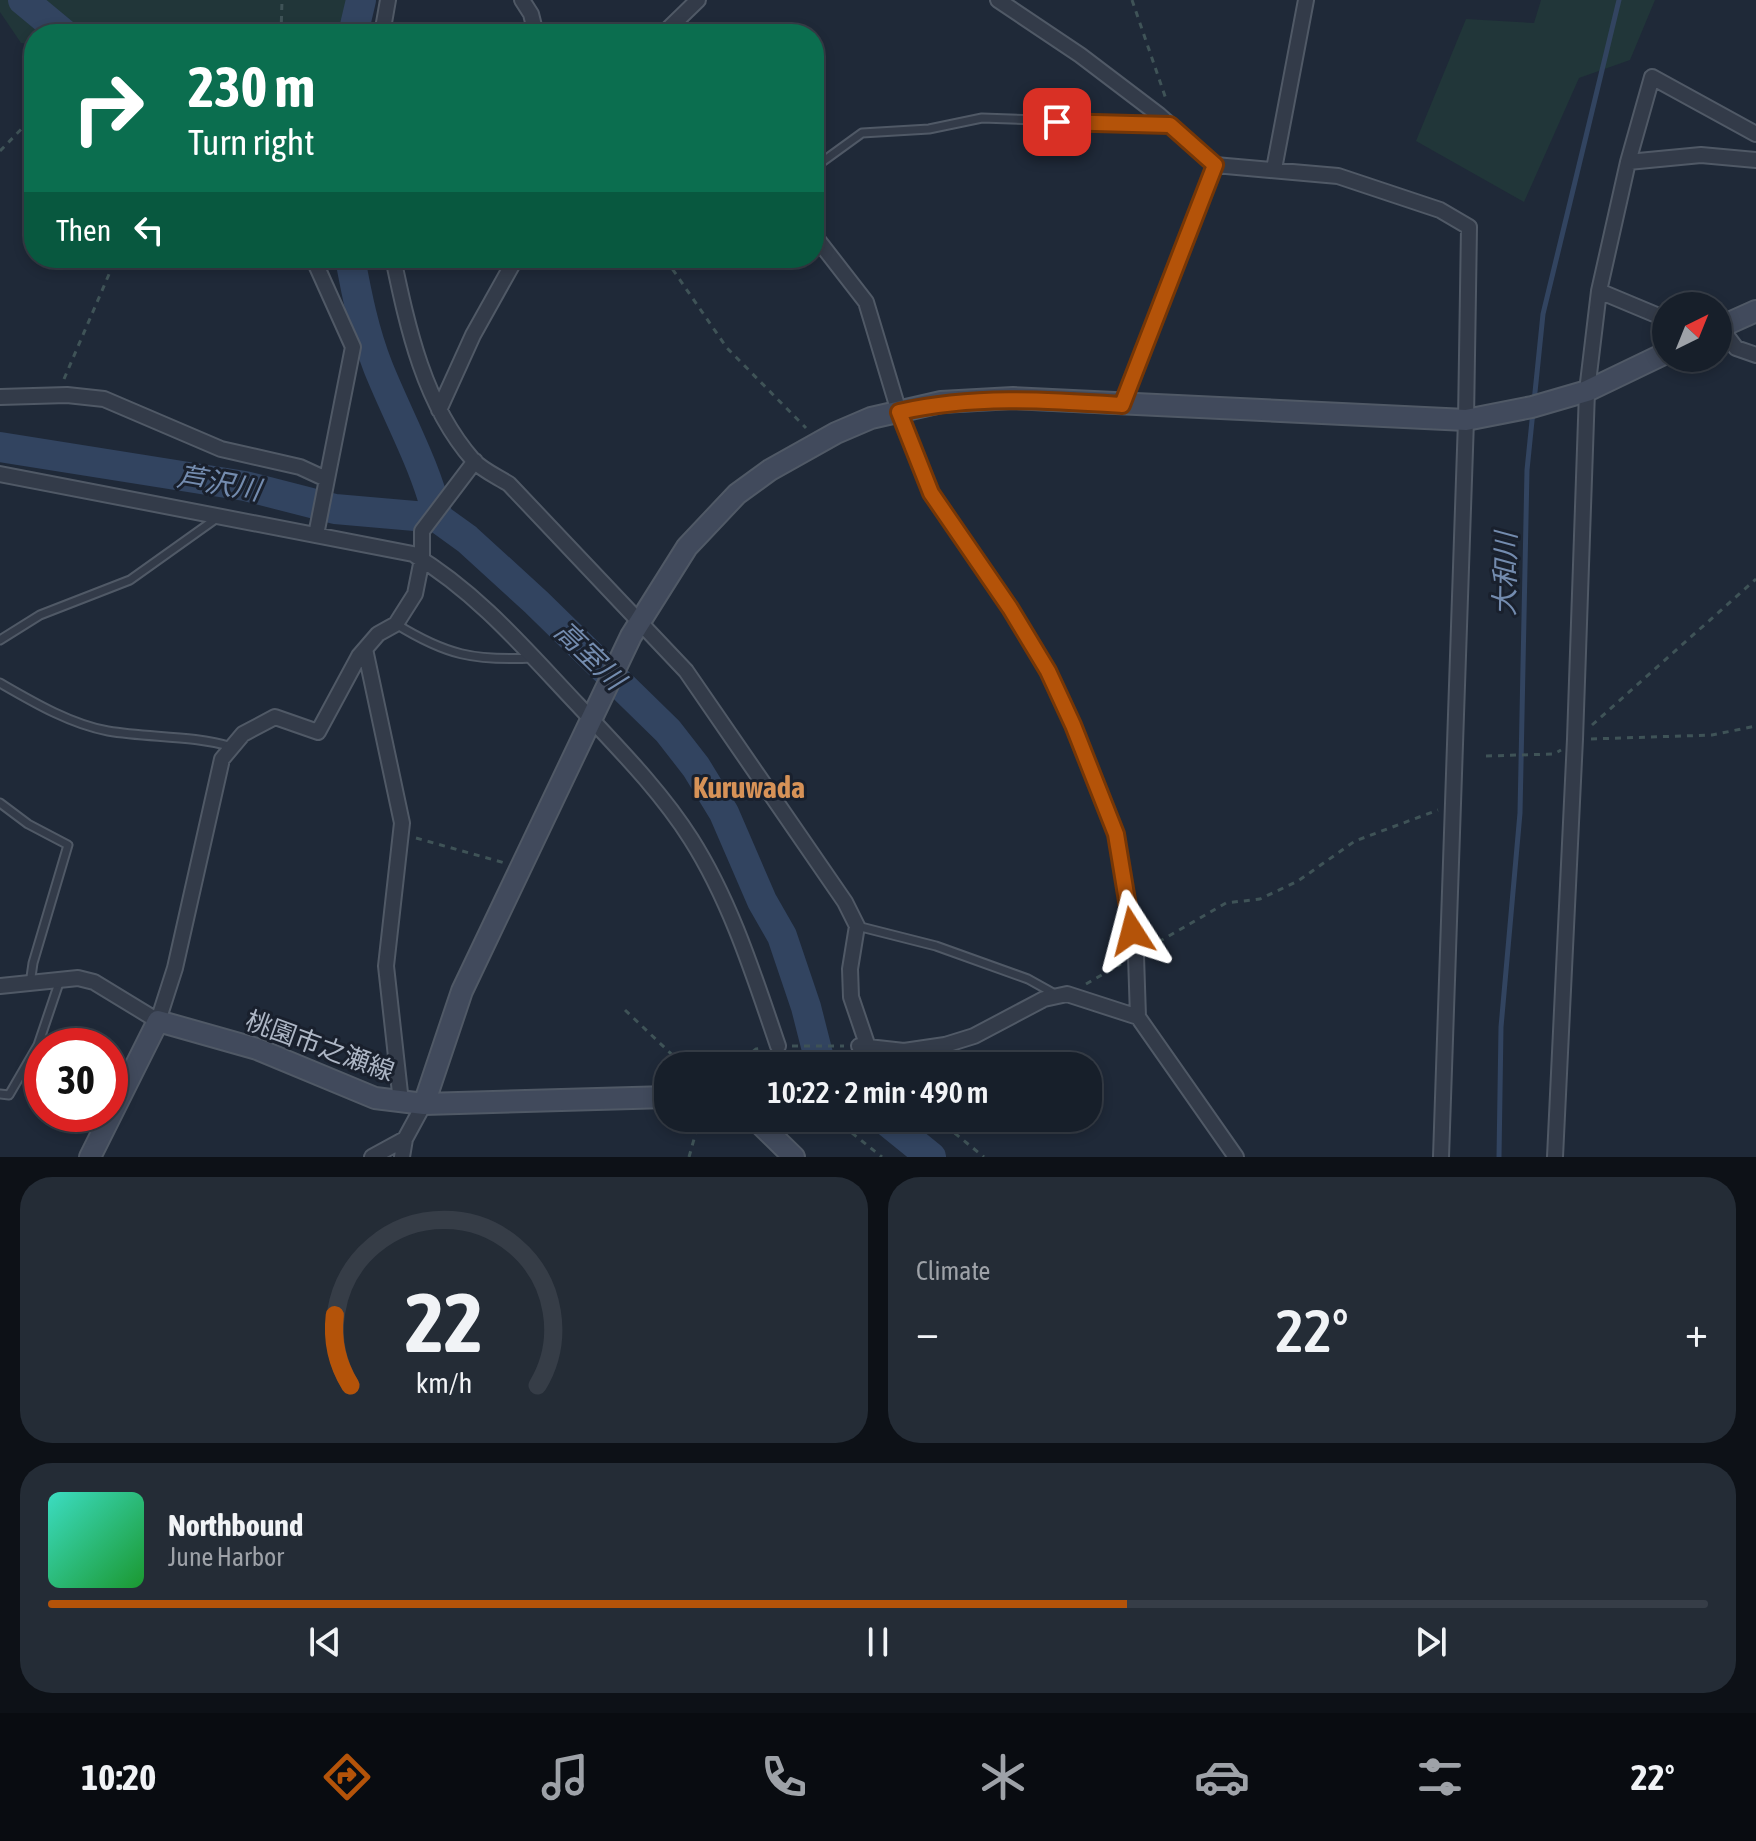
<!DOCTYPE html>
<meta charset="utf-8">
<style>
body{margin:0;font-family:"Asap Condensed","Noto Sans JP",sans-serif;background:#242c36;color:#f1f3f6;height:100vh;display:flex;flex-direction:column;font-size:30px;white-space:nowrap}
*{box-sizing:border-box;margin:0}
p{font-size:26px;color:#9ea2a8}
.icon{flex:none;width:44px;height:44px;fill:none;stroke:currentColor;stroke-width:2;stroke-linecap:round;stroke-linejoin:round}
.map{position:relative;height:1157px;overflow:hidden}
.side{display:flex;flex-direction:column;gap:20px;padding:20px;background:#0d1117;flex:1}
.side>*{flex:none}
.top-card{position:absolute;left:24px;top:24px;width:800px;height:244px;border-radius:32px;box-shadow:0 4px 12px #0003,0 0 0 2px #363d47;background:#0b6e4f;color:#fff;overflow:hidden}
.needle{width:52px;rotate:43deg}
.fabs{position:absolute;left:1652px;top:292px;display:grid;gap:16px}
.fabs a{display:grid;place-items:center;width:80px;height:80px;border-radius:50%;background:#171f2a;box-shadow:0 4px 12px #0003,0 0 0 2px #363d47;font-size:40px}
.speed{position:absolute;left:24px;top:1028px;display:flex;gap:16px;font-size:40px;font-weight:700;text-align:center}
.speed>*{display:grid;place-content:center;width:104px;height:104px;border-radius:50%;background:#171f2a;box-shadow:0 4px 12px #0003,0 0 0 2px #363d47;line-height:1}
.speed .limit{border:12px solid #d22;background:#fff;color:#111}
.pin{position:absolute;display:grid;place-items:center;width:68px;height:68px;color:#fff;margin:-34px;border-radius:16px;box-shadow:0 4px 12px #0006}
.me{position:absolute;width:88px;margin:-44px;rotate:351deg;stroke-linejoin:round;filter:drop-shadow(0 0 6px #0008)}
.turn{display:flex;align-items:center;gap:28px;height:168px;padding:0 32px;font-size:36px}
.turn .icon{width:104px;height:104px;stroke-width:2.5}
.turn b{display:block;font-size:56px;line-height:68px}
.then{display:flex;align-items:center;height:76px;padding:0 32px;background:#0003;gap:16px;font-size:30px}
.big{font-size:60px;font-weight:600;line-height:1.1}
.side .card{flex:1;display:flex;flex-direction:column;justify-content:center;gap:12px;min-width:0;padding:0 28px;border-radius:32px;background:#242c36}
.side .dial{align-items:center;gap:0}
.dial svg{height:208px;overflow:visible;fill:none;stroke:#363d47;stroke-width:7;stroke-linecap:round;text-anchor:middle}
.dial text{fill:#f1f3f6;stroke:none}
.song{display:flex;align-items:center;gap:24px}
.cover{width:96px;height:96px;border-radius:12px;background:linear-gradient(135deg,hsl(170 70% 55%),hsl(130 70% 35%))}
.played{height:8px;border-radius:4px;background:linear-gradient(90deg,#b45309 65%,#363d47 65%)}
.keys{display:flex;justify-content:space-around;direction:ltr}
.heat{display:flex;justify-content:space-between;align-items:center;font-size:44px;direction:ltr}
.side .tiles{flex:1;display:grid;gap:20px;grid-template-columns:1fr 1fr}
.card:last-child{grid-column:span 2}
.trip{position:absolute;left:654px;top:1052px;width:448px;height:80px;border-radius:32px;background:#171f2a;box-shadow:0 4px 12px #0003,0 0 0 2px #363d47;font-weight:600;line-height:80px;text-align:center}
.dock{display:flex;height:128px;justify-content:space-around;align-items:center;background:#090c11;color:#9ea2a8}
.dock .icon{width:56px;height:56px}
.dock .on{color:#b45309}
.dock b{font-size:36px;color:#f1f3f6}
.map>svg:first-child{display:block}
.green{fill:#213639}
.lines{fill:none;stroke-linecap:round;stroke-linejoin:round}
.stream{stroke:#324460;stroke-width:5}
.river{stroke:#324460;stroke-width:30}
.lane-casing{stroke:#505966;stroke-width:11}
.street-casing{stroke:#505966;stroke-width:18}
.secondary-casing{stroke:#505966;stroke-width:24}
.path{stroke:#3f5357;stroke-width:3;stroke-dasharray:6 6;stroke-linecap:butt}
.lane{stroke:#333b49;stroke-width:7}
.street{stroke:#333b49;stroke-width:14}
.secondary{stroke:#414a5c;stroke-width:20}
.route-casing{stroke:#753606;stroke-width:20}
.route{stroke:#b45309;stroke-width:14}
.labels{text-anchor:middle;stroke-width:6;stroke-linejoin:round;paint-order:stroke}
.street-label{font-size:26px;fill:#adb6c5;stroke:#19202d}
.water-label{font-size:28px;font-style:italic;fill:#748caf;stroke:#19202d}
.quarter-label{font-size:30px;font-weight:bold;fill:#d79257;stroke:#19202d}
</style>
<div class="map">
<svg width="1756" height="1157" viewBox="0 0 1756 1157">
<rect width="100%" height="100%" fill="#1f2938"/>
<!-- green -->
<path class="green" d="M0 0H352L334 34H34V44L21 43 0 12Z
M1541 0H1655L1630 60 1579 78 1524 202 1416 141 1466 19 1534 23Z"/>
<g class="lines">
<!-- stream -->
<path class="stream" d="M1534 402 1543 314 1619 0
M1499 1157 1501 1027 1520 813 1527 470 1533 411"/>
<!-- river -->
<path class="river" d="M23 0 64 34
M353 34 361 0
M350 258C357 296 364 331 378 367 398 417 426 466 438 518L467 539 536 602 668 731 696 767 724 813 762 901 782 936 806 1007 821 1066
M0 447 245 486 335 509 438 518
M883 1118 931 1157"/>
<defs>
<path id="lane" d="M814 172 822 162 862 133 929 129 982 118 1167 125
M396 624C446 655 474 661 533 658
M0 640 40 615 130 580 217 518
M0 683C33 702 70 724 108 731 150 738 192 735 232 747
M0 803 28 824 68 845 33 963 30 984
M857 926 936 946 1028 979 1055 994
M0 1094 9 1095 38 1045 60 980"/>
<path id="street" d="M522 0 531 14 536 34
M998 0 1080 55 1159 115 1215 165 1338 176 1440 210 1469 227 1466 420 1441 1157
M382 34 388 0
M663 34 698 0
M1628 162 1701 155 1756 160
M1274 169 1306 0
M814 235 866 302 899 412 931 493 1010 608 1048 671 1073 725 1116 834 1136 956 1138 1017
M313 258 353 347 316 535
M393 258C408 329 424 404 473 460 482 470 498 477 509 484L686 671 845 902 857 926 850 969 851 997 868 1047
M1599 291 1666 319
M1720 327 1736 348 1756 355
M0 397 67 395 104 399 221 449 300 467 326 479
M1122 405 1215 165
M439 410 473 335 516 258
M0 474 413 554C478 593 526 650 578 705 617 747 660 790 691 839 731 902 754 976 778 1046
M365 649 402 823 386 966 401 1102
M0 986 78 978 94 982 158 1021 175 968 222 759 243 734 275 717 318 732 359 656 378 634 396 624 415 594 422 559V531L475 461
M859 1046 904 1051 945 1045 974 1036 1044 999 1067 994 1138 1017 1236 1157
M372 1157 405 1139
M402 1157 405 1139 424 1104
M1555 1157 1575 739 1587 391 1599 291 1628 162 1652 77 1756 134"/>
<path id="secondary" d="M1718 328 1756 311
M424 1104 462 991 631 636 687 547 737 494 770 470 836 433 871 418 941 402 1013 398 1466 420 1532 407 1587 391 1666 353
M754 1118 794 1157
M90 1157 158 1021 257 1049 375 1098 424 1104 668 1097"/>
</defs>
<!-- lane casing -->
<use href="#lane" class="lane-casing"/>
<!-- street casing -->
<use href="#street" class="street-casing"/>
<!-- secondary casing -->
<use href="#secondary" class="secondary-casing"/>
<!-- path -->
<path class="path" d="M1132 0 1167 102
M281 34 282 0
M0 151 34 116
M669 258 671 267 727 348 806 428
M64 379 116 258
M1592 725 1756 579
M1591 739 1712 735 1756 726
M1486 756 1554 754 1561 750
M416 838 505 863
M1148 948 1226 903 1260 899 1298 881 1355 841 1438 810
M1086 984 1121 964
M625 1010 684 1066
M792 1046H844
M734 1066 756 1049 764 1048
M833 1118 882 1157
M936 1118 984 1157
M689 1157 700 1118"/>
<!-- lane -->
<use href="#lane" class="lane"/>
<!-- street -->
<use href="#street" class="street"/>
<!-- secondary -->
<use href="#secondary" class="secondary"/>
</g>
<g class="lines">
<defs>
<path id="route" d="M1057 122 1170 125 1215 165 1122 405C1046 400 973 395 899 412L931 493 1010 608 1048 671 1073 725 1116 834 1132 931"/>
</defs>
<!-- route casing -->
<use href="#route" class="route-casing"/>
<!-- route -->
<use href="#route" class="route"/>
</g>
<g class="labels">
<!-- street labels -->
<g class="street-label">
<text transform="translate(320 1046) rotate(20)" y="9">桃園市之瀬線</text>
</g>
<!-- water labels -->
<g class="water-label">
<text transform="translate(219 483) rotate(10)" y="10">芦沢川</text>
<text transform="translate(1505 574) rotate(-89)" y="10">大和川</text>
<text transform="translate(590 655) rotate(44)" y="10">高室川</text>
</g>
<!-- quarter labels -->
<g class="quarter-label">
<text x="749" y="798">Kuruwada</text>
</g>
</g>
</svg>
<div class="fabs">
<a><svg class="needle" viewBox="-14 -14 28 28"><path d="M0-13l5 13h-10z" fill="#e53935"/><path d="M0 13l5-13h-10z" fill="#9ea2a8"/></svg></a>
</div>
<div class="speed"><div class="limit">30</div></div>
<div class="pin" style="left:1057px;top:122px;background:#d93025"><svg class="icon" aria-label="arrive" viewBox="0 0 24 24"><path d="M6 21V4h12l-3 4 3 4H6"/></svg></div>
<svg class="me" style="left:1132px;top:931px" viewBox="-20 -20 40 40"><path d="M0-17L14 15 0 8-14 15z" fill="#b45309" stroke="#fff" stroke-width="4"/></svg>
<div class="trip">10:22 · 2 min · 490 m</div>
<div class="top-card">
<div class="turn"><svg class="icon" aria-label="right" viewBox="0 0 24 24"><path d="M7 20v-9h11M14 6l5 5-5 5"/></svg><div><b>230 m</b>Turn right</div></div>
<div class="then">Then<svg class="icon" aria-label="left" viewBox="0 0 24 24"><path d="M17 20v-9H6M10 6l-5 5 5 5"/></svg></div>
</div>
</div>
<section class="side">
<div class="tiles">
<div class="card dial"><svg viewBox="0 0 100 80">
<path d="M14 69A42 42 0 1 1 86 69"/>
<path d="M14 69A42 42 0 0 1 8 42" stroke="#b45309"/>
<text x="50" y="56" font-size="32" font-weight="700">22</text>
<text x="50" y="72" font-size="11">km/h</text>
</svg></div>
<div class="card"><p>Climate</p>
<div class="heat"><a>−</a><b class="big">22°</b><a>+</a></div>
</div>
<div class="card">
<div class="song"><i class="cover"></i><div><b>Northbound</b><p>June Harbor</p></div></div>
<div class="played"></div>
<div class="keys"><svg class="icon" aria-label="previous" viewBox="0 0 24 24"><path d="M18 5L8 12l10 7zM5 5v14"/></svg><svg class="icon" aria-label="pause" viewBox="0 0 24 24"><path d="M8 5v14M16 5v14"/></svg><svg class="icon" aria-label="next" viewBox="0 0 24 24"><path d="M6 5l10 7-10 7zM19 5v14"/></svg></div>
</div>
</div>
</section>
<nav class="dock">
<b>10:20</b>
<svg class="icon on" aria-label="directions" viewBox="0 0 24 24"><path d="M12 3l9 9-9 9-9-9zM9 14v-3h6M13 9l2 2-2 2"/></svg>
<svg class="icon" aria-label="music" viewBox="0 0 24 24"><path d="M9 18V5l10-2v13"/><circle cx="6" cy="18" r="3"/><circle cx="16" cy="16" r="3"/></svg>
<svg class="icon" aria-label="phone" viewBox="0 0 24 24"><path d="M5 4h4l2 5-3 2q2 4 5 5l2-3 5 2v4C11 20 4 13 5 4z"/></svg>
<svg class="icon" aria-label="climate" viewBox="0 0 24 24"><path d="M12 3v18M4 7l16 10M4 17L20 7"/></svg>
<svg class="icon" aria-label="car" viewBox="0 0 24 24"><path d="M5 17H2v-5l4-1 3-4h7l3 4 3 1v5h-3M9 17h6M6 11h13"/><circle cx="7" cy="17" r="2"/><circle cx="17" cy="17" r="2"/></svg>
<svg class="icon" aria-label="filters" viewBox="0 0 24 24"><path d="M4 7h16M4 17h16"/><circle cx="9" cy="7" r="2"/><circle cx="15" cy="17" r="2"/></svg>
<b>22°</b>
</nav>
